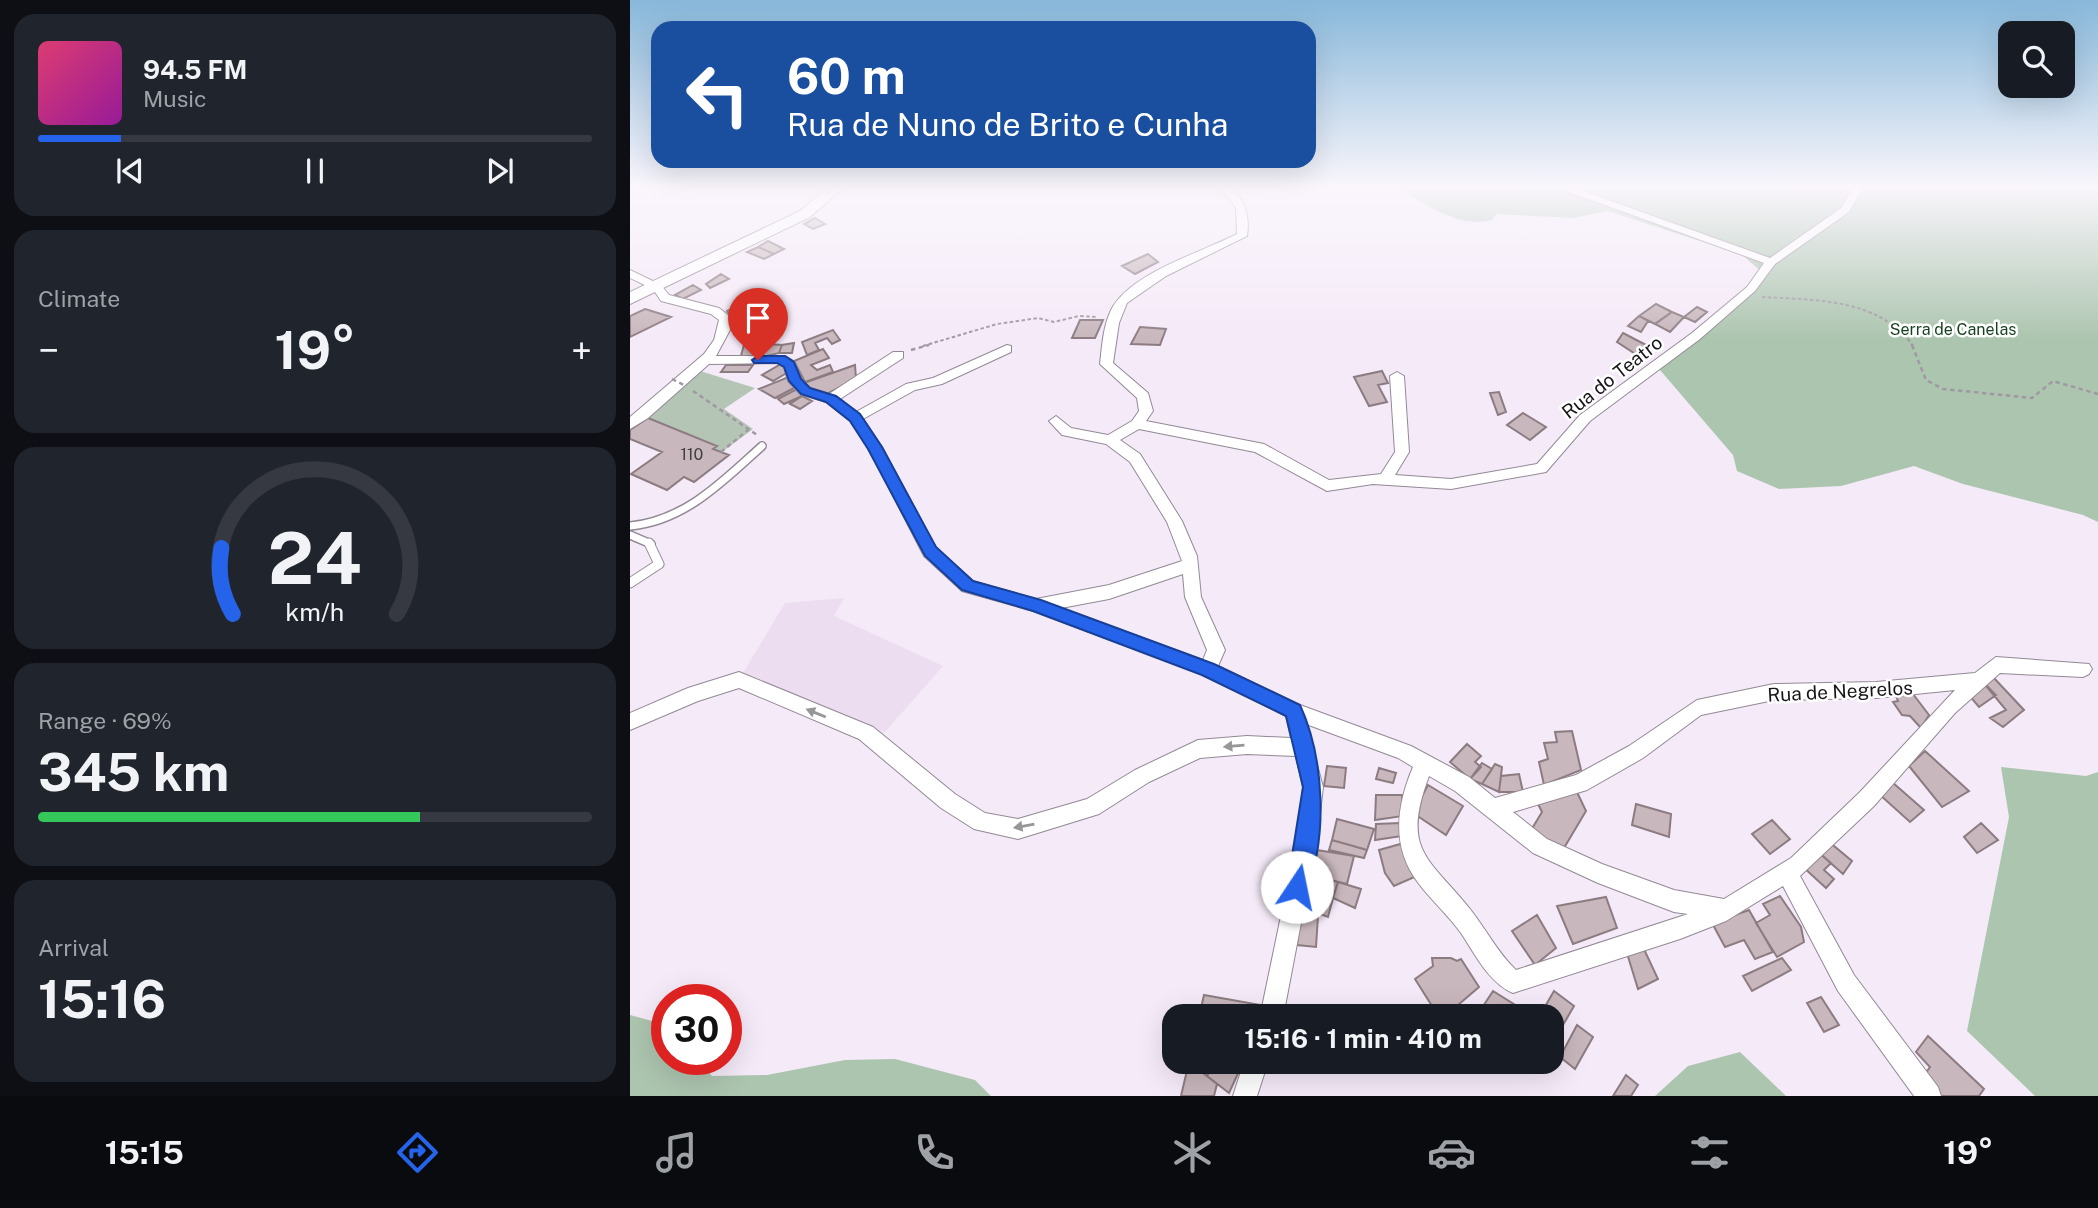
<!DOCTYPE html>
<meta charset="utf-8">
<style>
body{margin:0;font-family:"Public Sans",sans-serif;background:#20242c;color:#f1f3f6;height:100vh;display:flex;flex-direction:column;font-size:26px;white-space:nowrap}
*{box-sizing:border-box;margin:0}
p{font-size:23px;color:#9ea1a6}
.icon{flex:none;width:38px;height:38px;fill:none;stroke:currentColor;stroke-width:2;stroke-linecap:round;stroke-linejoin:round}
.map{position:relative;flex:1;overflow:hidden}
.details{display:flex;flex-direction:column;gap:14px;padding:14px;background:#0d0f14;width:630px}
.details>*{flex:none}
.top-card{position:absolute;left:21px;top:21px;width:665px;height:147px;border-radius:21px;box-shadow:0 7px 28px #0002;background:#1a4fa0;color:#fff;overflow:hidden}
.buttons{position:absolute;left:1368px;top:21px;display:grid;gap:14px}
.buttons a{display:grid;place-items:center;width:77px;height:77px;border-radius:14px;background:#171b24;box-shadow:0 7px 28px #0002;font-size:35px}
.speed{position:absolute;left:21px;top:984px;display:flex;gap:14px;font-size:35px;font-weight:700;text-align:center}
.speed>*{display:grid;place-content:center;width:91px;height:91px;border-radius:50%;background:#171b24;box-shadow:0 7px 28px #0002;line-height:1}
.speed .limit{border:10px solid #d22;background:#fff;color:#111}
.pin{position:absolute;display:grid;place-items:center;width:60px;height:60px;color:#fff;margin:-72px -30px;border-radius:50% 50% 50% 0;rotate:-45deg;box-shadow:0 0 7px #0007}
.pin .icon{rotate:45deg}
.me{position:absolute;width:77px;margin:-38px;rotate:11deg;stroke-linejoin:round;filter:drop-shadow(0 0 5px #0008)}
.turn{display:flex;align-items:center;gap:24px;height:147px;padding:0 21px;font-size:32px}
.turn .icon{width:91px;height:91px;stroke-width:2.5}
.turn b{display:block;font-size:49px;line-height:60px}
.big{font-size:52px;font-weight:700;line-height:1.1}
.details .tile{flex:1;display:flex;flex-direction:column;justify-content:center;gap:10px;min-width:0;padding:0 24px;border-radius:21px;background:#20242c}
.details .dial{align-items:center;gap:0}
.dial svg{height:182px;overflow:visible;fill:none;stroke:#363941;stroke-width:7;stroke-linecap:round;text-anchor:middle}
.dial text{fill:#f1f3f6;stroke:none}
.song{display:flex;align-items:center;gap:21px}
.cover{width:84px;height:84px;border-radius:10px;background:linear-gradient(135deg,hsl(340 70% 55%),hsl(300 70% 35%))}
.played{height:7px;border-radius:4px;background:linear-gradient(90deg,#2563eb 15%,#363941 15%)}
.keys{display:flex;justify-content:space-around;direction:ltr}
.heat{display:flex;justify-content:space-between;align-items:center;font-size:38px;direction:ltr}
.charge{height:10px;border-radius:5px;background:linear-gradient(90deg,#34c759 69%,#363941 0)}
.trip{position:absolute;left:532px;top:1004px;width:402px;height:70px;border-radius:21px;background:#171b24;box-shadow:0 7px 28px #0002;font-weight:700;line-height:70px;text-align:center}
.menu{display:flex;height:112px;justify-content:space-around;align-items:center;background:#090b0e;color:#9ea1a6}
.menu .icon{width:49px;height:49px}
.menu .on{color:#2563eb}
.menu b{font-size:32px;color:#f1f3f6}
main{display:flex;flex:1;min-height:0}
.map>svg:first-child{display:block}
.built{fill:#ecddf0}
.green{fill:#b4c5b6}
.forest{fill:#acc5af}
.building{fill:#c8b7bc;stroke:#8c7c81;stroke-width:2}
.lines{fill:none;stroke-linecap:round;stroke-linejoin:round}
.lane-far1-casing{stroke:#938995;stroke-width:10}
.lane-casing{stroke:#938995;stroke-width:11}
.street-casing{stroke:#938995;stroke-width:2}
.secondary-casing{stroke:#938995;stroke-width:2}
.path-far1{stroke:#a098a2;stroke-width:2;stroke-dasharray:3.5 2.5;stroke-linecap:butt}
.path{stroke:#a098a2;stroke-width:2.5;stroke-dasharray:4.5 3.5;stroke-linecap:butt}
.lane-far1{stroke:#fff;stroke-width:7}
.lane{stroke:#fff;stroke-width:9}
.street{fill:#fff;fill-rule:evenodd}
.secondary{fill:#fff;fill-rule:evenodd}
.path-bridge{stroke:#a098a2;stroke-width:2.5;stroke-dasharray:4.5 3.5;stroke-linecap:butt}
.oneway{fill:#979698}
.route{fill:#2563eb;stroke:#184099;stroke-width:2}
.labels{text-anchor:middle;stroke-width:5;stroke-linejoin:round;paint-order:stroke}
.far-park-label{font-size:16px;fill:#163f1f;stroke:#fff}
.number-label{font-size:16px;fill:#443e42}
.street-label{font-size:19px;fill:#181519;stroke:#fff}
</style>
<main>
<section class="details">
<div class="tile">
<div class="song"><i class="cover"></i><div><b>94.5 FM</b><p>Music</p></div></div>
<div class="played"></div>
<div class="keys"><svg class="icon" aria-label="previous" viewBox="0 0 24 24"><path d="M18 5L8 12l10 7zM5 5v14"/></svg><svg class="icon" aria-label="pause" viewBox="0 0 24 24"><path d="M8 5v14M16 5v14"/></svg><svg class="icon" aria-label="next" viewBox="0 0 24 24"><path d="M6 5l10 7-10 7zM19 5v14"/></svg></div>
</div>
<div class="tile"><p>Climate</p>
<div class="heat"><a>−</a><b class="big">19°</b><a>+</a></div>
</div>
<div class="tile dial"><svg viewBox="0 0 100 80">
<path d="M14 69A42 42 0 1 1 86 69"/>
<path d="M14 69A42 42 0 0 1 9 40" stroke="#2563eb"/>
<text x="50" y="56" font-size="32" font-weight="700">24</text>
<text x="50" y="72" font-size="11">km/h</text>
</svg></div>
<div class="tile"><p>Range · 69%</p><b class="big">345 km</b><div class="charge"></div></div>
<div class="tile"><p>Arrival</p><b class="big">15:16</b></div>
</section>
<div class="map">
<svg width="1468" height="1096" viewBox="0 0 1468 1096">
<rect width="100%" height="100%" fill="#f5eaf8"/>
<!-- built -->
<path class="built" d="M214 598 204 616 313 666 254 733 113 673 155 603Z"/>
<!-- green -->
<path class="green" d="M70 371 125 388 94 409 123 429 92 452 83 449 87 445 18 418Z"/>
<!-- forest -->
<path class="forest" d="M765 186H1468V522L1453 515 1333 484 1284 466 1211 486 1149 489 1107 471 1103 455 1024 363 1086 322 1132 272 1111 254 977 211 943 218 866 214 862 220C827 229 794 203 765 186Z
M1371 767 1456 776 1468 772V1096H1405L1337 1031 1379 817Z
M0 1015 37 1025V1059H68L82 1076 137 1075 215 1060 265 1059 345 1080 361 1096H0Z
M1110 1052 1156 1096H1025L1058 1066Z"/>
<!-- building -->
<path class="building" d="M185 218 195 224 183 229 174 224Z
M138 241 154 249 144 254 128 247Z
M128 247 144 254 134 259 117 252Z
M518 254 528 262 505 274 492 266Z
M91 274 99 279 80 288 76 284Z
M63 285 71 290 53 299 45 295Z
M117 301 121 307 117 308 122 315 105 321 97 311Z
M1026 304 1042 312 1025 324 1009 316Z
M1067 307 1077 312 1065 322 1054 317Z
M15 309 41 317 0 337V316Z
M1042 312 1054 317 1040 332 1025 324Z
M1009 316 1018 321 1011 332 998 326Z
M450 320H473L465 338H442Z
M510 327 536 329 530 345 501 344Z
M203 330 210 340 202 344 197 338 185 343 189 350 177 355 172 342Z
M993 333 1018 346 1007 355 987 342Z
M138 339 132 357 110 359 114 345Z
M164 343 162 353H149L152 345Z
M136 344 152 345 149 353 132 357Z
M193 349 199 358 181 365 187 370 200 365 203 372 175 382 164 361Z
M151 364 160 371 143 381 132 375Z
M96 365H123L118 372H91Z
M225 365 226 379 195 395 178 390 174 383Z
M752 371 758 383 748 385 757 402 739 406 724 377Z
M161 376 166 387 145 398 129 389Z
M167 389 172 396 154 404 148 399Z
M869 392 876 412 868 415 860 393Z
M172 396 182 401 170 409 160 404Z
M893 413 916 427 900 440 877 425Z
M18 418 87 446 83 449 99 455 64 482 54 477 37 490 1 474 32 452 0 439V430Z
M1363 677 1394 710 1373 727 1360 718 1376 710 1352 681Z
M1352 681 1366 695 1349 707 1338 694Z
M1283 694 1299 715 1291 728 1280 716 1272 715 1263 702 1268 701 1266 696Z
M942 731 951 770 914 785 909 762 918 759 914 743 927 742 925 732Z
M837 744 851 756 845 762 851 767 840 779 820 762Z
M1295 751 1339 791 1312 807 1279 766Z
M852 763 862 769 852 784 840 779Z
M865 764 872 767 869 792 852 784Z
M697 766 716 768 714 788 694 786Z
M749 768 766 773 763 783 746 779Z
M889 774 893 792H869L871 776Z
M1262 782 1294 810 1280 822 1249 794Z
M798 785 833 806 816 835 783 813Z
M946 790 956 811 931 853 900 832 912 812 907 802Z
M746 795H772L773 816 745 820Z
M1006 804 1041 814 1039 837 1002 825Z
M707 819 744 829 737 850 702 840Z
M1142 820 1160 839 1140 854 1122 834Z
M770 823 772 836 745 840 746 824Z
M1351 823 1368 840 1347 853 1334 837Z
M702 840 737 850 734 858 699 850Z
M1198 841 1222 861 1213 874 1187 851Z
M774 843 789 875 764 886 755 873 749 850Z
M687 850 724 856 717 884 680 875Z
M1187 851 1201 863 1194 870 1204 879 1196 888 1173 867Z
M680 875 708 882 703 898 676 888Z
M708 882 731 889 725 908 703 898Z
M676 888 703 898 698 917 671 907Z
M1150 896 1171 927 1174 942 1147 957 1126 923 1140 915 1133 904Z
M976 897 987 928 943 944 927 906Z
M1119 910 1143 952 1125 959 1114 940 1095 947 1082 923Z
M670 914 688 916 686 947 667 945Z
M907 915 926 948 905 965 882 931Z
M1012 945 1028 979 1008 989 996 950Z
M802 958H821L827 961 831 959 849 987 814 1017H809L785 979 803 966Z
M1152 958 1161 970 1122 991 1113 976Z
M863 991 903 1016V1017H846Z
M924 991 944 1006 922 1044V1017H909Z
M574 995 636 1006 632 1017H569Z
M1191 997 1209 1025 1194 1032 1177 1003Z
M947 1025 963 1037 945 1069 930 1057Z
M1298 1036 1354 1089 1349 1096H1304L1295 1074 1300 1067 1286 1052Z
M559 1062 587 1084 584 1096H551Z
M585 1062H604L611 1067 599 1093 577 1076Z
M996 1075 1008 1085 1001 1096H983Z"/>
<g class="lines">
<defs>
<path id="lane-far1" d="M0 526C55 521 93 481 132 446
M0 535 21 544"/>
<path id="lane" d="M0 583 29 564 19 543"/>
<path id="street" d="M589 186H600C615 201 620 215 617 236L536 276 497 303 489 323 483 363 518 393 523 411 516 421 634 444 699 480 751 474 765 452 760 376 767 372 774 376 779 452 765 475 821 479 907 464 950 415 1062 333 1117 287 1134 263 923 186H939L1140 258 1211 208 1224 186H1234L1219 212 1145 264 1125 291 1070 339 960 421 916 472 821 489 743 484 697 491 625 452 509 429 490 440 510 454 552 521 567 556 571 597 595 650 588 666 670 705 781 746 839 777 865 798 946 775 999 746 1067 700 1144 684 1246 682 1345 673 1366 657 1459 664 1462 669 1459 674 1453 677 1370 673 1325 713 1244 806 1170 876 1224 975 1308 1087 1311 1096H1284L1208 991 1153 886 1096 921 1050 939 883 993C859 983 845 954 831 933 818 915 802 901 789 884 761 848 766 807 783 767L768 758 676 724 693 787 687 839 653 1017H630L667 839 673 787 666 756 617 754 570 758 519 782 469 814 388 839 344 829 311 808 229 739 109 688 68 701 0 730V713L58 688 109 672 243 727 325 794 355 813 388 819 457 799 505 770 568 740 617 736 661 738 656 716 572 674 403 611 332 591 294 556 239 449 220 421 196 402 170 394 158 381 154 367 147 363 79 364 18 418 0 429V417L74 354 84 340 89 320 81 314 31 301 23 289 0 278V270L31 285 39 295 89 308 99 316 100 330 86 356H155L165 362 171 379 180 388 199 394 263 352H273V358L210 399 226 412 276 384 303 378 377 345 381 346V352L312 384 285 390 233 419 252 447 306 548 343 581 406 599 479 585 552 561 537 522 500 462 476 444 432 435 419 421 426 416 441 428 478 435 502 421 509 411 507 398 470 364C472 346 473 327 481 310 500 273 570 253 607 234L606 208ZM553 574 555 597 577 650 573 660 431 608 479 599ZM1325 690 1230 792 1161 858 1094 899 1044 890 972 864 917 839 883 812 957 790 1013 758 1071 715 1144 700 1246 698ZM799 776 825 791 903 853 968 883 1044 912 1058 914 886 970C867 952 856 929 840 909 798 857 771 851 799 776Z
M614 1062H638L627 1096H603Z"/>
<path id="secondary" d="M199 186H215L180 217 0 304V292L170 211Z"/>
</defs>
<!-- lane-far1 casing -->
<use href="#lane-far1" class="lane-far1-casing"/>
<!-- lane casing -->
<use href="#lane" class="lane-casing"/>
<!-- street casing -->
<use href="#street" class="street-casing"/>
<!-- secondary casing -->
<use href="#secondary" class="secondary-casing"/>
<!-- path-far1 -->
<path class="path-far1" d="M1132 297C1185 300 1249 298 1283 346
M293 346 367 324 408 318 424 322 449 316 468 317"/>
<!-- path -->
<path class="path" d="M1282 345 1296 380 1313 389 1402 398 1423 381 1468 394
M281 350 299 345
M63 391 127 435
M91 452 119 429"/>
<!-- lane-far1 -->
<use href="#lane-far1" class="lane-far1"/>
<!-- lane -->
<use href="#lane" class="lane"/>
<!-- street -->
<use href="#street" class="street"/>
<!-- secondary -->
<use href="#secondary" class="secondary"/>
<!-- path-bridge -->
<path class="path-bridge" d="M42 379 54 385"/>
</g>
<!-- one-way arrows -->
<defs><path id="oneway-solid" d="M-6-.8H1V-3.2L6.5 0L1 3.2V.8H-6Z" transform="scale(1.75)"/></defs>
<g class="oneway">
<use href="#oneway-solid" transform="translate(186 713) rotate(-158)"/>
<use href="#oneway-solid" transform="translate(604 746) rotate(175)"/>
<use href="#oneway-solid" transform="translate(394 826) rotate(170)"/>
</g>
<!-- sky -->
<linearGradient id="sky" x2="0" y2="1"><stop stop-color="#87b7da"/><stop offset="0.55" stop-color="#faf6fc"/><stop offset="1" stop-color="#faf6fc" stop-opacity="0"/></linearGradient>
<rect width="1468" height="340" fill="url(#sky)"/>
<!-- route -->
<path class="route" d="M128 356H155L164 362 171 379 180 388 206 396 230 414 252 447 306 547 343 581 411 600 584 664 670 705C695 760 698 839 675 895L667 898 660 895 657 887 673 787 656 716 572 675 403 611 332 590 295 556 238 449 220 421 196 402 171 394 159 381 154 367 147 363H124L122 360Z"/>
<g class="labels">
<!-- far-park labels -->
<g class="far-park-label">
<text x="1323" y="335">Serra de Canelas</text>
</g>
<!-- number labels -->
<g class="number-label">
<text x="62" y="460">110</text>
</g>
<!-- street labels -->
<g class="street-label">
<text transform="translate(982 377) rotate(-38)" y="7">Rua do Teatro</text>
<text transform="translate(1210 691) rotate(-3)" y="7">Rua de Negrelos</text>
</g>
</g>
</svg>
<div class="buttons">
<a><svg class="icon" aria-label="search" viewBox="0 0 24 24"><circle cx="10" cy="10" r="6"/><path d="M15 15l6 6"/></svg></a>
</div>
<div class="speed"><div class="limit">30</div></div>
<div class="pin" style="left:128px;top:360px;background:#d93025"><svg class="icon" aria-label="arrive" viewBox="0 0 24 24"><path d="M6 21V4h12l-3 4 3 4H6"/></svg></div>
<svg class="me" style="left:667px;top:887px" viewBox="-20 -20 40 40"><circle r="19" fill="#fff"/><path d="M0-13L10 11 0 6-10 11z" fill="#2563eb"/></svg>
<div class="trip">15:16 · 1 min · 410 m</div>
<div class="top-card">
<div class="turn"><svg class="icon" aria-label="left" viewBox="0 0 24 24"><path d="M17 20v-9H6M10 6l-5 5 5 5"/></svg><div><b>60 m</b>Rua de Nuno de Brito e Cunha</div></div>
</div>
</div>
</main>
<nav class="menu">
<b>15:15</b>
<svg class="icon on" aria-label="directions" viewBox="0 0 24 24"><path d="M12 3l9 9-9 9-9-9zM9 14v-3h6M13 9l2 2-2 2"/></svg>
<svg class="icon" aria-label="music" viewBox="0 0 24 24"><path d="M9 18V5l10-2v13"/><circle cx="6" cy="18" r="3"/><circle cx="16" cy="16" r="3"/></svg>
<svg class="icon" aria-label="phone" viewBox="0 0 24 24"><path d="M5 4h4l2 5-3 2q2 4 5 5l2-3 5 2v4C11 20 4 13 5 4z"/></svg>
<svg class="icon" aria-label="climate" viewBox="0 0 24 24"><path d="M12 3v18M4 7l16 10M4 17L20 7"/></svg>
<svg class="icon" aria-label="car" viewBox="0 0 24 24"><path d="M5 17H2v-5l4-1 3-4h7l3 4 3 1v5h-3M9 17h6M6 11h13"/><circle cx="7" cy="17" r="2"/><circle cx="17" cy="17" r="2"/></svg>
<svg class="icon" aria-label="filters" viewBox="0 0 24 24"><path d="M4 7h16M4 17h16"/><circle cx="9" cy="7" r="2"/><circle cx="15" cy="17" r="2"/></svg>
<b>19°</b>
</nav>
